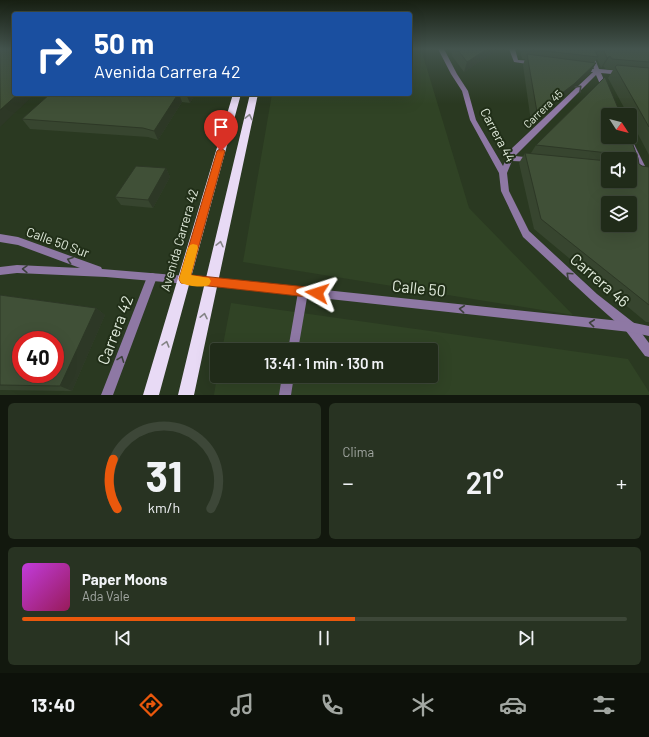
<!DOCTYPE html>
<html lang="es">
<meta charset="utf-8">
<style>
body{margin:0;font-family:Barlow,sans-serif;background:#283322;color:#f1f3f6;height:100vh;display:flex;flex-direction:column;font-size:15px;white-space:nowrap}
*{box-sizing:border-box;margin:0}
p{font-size:13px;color:#a2a7a2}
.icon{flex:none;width:22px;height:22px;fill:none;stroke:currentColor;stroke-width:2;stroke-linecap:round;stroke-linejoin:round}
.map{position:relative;height:395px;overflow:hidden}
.side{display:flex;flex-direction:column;gap:8px;padding:8px;background:#12180e;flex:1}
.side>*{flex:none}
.top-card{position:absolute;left:12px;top:12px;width:400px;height:84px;border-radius:4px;box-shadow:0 4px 16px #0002,0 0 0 1px #3d4738;background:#1a4fa0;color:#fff;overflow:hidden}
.needle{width:26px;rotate:126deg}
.tools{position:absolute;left:601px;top:108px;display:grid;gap:8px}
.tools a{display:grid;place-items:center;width:36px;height:36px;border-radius:4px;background:#202b19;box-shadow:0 4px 16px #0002,0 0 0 1px #3d4738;font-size:20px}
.speed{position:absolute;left:12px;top:331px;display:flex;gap:8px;font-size:20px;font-weight:700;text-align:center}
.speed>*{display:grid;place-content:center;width:52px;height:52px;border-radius:50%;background:#202b19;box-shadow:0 4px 16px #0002,0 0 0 1px #3d4738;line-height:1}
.speed .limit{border:6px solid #d22;background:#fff;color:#111}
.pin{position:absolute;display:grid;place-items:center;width:34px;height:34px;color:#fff;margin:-41px -17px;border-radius:50% 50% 50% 0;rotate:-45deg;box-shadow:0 0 4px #0007}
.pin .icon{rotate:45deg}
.me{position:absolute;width:44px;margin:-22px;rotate:276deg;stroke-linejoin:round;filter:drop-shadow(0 0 3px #0008)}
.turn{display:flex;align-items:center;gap:14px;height:84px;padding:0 16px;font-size:18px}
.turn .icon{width:52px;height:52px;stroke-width:2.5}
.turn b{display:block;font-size:28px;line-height:34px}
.big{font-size:30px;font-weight:600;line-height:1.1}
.side .tile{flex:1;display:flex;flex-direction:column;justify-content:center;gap:6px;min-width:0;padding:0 14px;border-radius:6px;background:#283322}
.side .dial{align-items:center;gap:0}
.dial svg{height:104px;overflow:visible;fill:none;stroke:#3d4738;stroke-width:7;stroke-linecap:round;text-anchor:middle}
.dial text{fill:#f1f3f6;stroke:none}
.song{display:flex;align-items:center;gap:12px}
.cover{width:48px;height:48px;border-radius:6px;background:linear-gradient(135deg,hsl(290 70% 55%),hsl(330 70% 35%))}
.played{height:4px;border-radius:2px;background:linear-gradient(90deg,#ea580c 55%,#3d4738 55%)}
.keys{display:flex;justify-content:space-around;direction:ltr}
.heat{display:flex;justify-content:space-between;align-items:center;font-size:22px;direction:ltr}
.side .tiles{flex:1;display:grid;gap:8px;grid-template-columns:1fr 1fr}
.tile:last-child{grid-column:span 2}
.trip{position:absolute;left:210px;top:343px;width:228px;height:40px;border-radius:4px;background:#202b19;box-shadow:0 4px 16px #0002,0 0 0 1px #3d4738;font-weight:600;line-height:40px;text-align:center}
.menu{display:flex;height:64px;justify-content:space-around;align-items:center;background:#0d110a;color:#a2a7a2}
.menu .icon{width:28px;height:28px}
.menu .on{color:#ea580c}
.menu b{font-size:18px;color:#f1f3f6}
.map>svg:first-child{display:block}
.built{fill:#304325}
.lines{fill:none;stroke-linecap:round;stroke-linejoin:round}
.minor{fill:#8e78a4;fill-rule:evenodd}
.tertiary{fill:#8e78a4;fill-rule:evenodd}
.trunk{fill:#e8daf5;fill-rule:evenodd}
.wall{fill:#37452f;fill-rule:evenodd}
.shaded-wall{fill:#2d3826}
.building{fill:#405037;stroke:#2d3826;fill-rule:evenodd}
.oneway{stroke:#3c413b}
.oneway2{stroke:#848486}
.route{fill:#ea580c;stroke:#983908}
.slow{fill:#f59e0b}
.labels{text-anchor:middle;stroke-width:4;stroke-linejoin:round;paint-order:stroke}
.far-street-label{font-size:11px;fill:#e0eadb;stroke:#212f18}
.street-label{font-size:13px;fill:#e0eadb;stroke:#212f18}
.near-street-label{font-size:16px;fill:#e0eadb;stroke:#212f18}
</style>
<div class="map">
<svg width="649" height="395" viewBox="0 0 649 395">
<rect width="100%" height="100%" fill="#2a3921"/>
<!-- built -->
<path class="built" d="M410 49H421L469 208 573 315 243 262 272 94H410Z
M231 303 628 359 649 392V395H214L217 376H431V350H222Z"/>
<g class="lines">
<!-- minor -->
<path class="minor" d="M438 49H444L457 74 468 91 476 120 503 166 510 150 593 72 581 71 578 69 581 67 594 69 585 49H591L599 69 622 71 625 73 622 75 601 73 609 91 606 93 603 91 596 75 515 156 534 158 535 160 534 162 512 161 507 173 509 191 529 231 597 294 634 323 649 343V357L645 356 626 331 591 300 523 237 501 191 499 173 470 120 462 91 451 74Z
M509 49H515L518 60 534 61 537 63 534 65 514 62Z
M630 136 648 172 647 174H641L624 137Z
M152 273 155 274 157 277 113 395H101L147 277 149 274Z
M303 287 306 289 308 292 298 350H288L298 292 300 289Z
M282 376H294L291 395H279Z"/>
<!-- tertiary -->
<path class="tertiary" d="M0 234 18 237 101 267 102 269 211 278 630 322 649 326V336L630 332 211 286 106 277 17 273 0 275V267L17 265 80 268 18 245 0 242Z"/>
<!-- trunk -->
<path class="trunk" d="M233 94H241L159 395H143Z
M250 94H258L194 395H178Z"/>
</g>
<!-- wall -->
<path class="wall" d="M451 49H499L464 72 452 56Z
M520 49H649V155L630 119V115H628L608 78 613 70 606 69 603 66 601 68 597 59 594 63H596L590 73 567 94 531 122 523 65 525 59H522Z
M605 77 639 164 642 166 649 167V322H646L534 229 519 163 525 153H531L536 145ZM608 159H630L608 181Z
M50 94H195L190 103 182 102 158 140 148 137 30 129 22 119Z
M166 168 170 177 153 208 121 205 115 197Z
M0 295 96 308 105 315 72 391 0 390Z"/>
<!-- shaded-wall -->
<path class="shaded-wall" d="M487 49H499L464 72 467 62Z
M610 56 603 66 601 68 607 58Z
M596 63 590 73 567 94 531 122 537 112Z
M18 94H35L0 127V110Z
M178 94H179L182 102 158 140 154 131Z
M186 94H195L190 103Z
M166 168 170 177 153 208 148 200Z
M96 308 105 315 72 391 60 386Z"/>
<!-- building -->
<path class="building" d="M0 49H14V94H18L0 110Z
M457 49H487L467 62Z
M528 49H594L598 57Z
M603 49H649V62L612 59 610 56 607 58Z
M527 54 596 63 574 84 537 112Z
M617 65 649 68V127L615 67Z
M605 77 621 115H608V137H630L638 158 639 164 642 166 649 167V305L541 219 525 153 608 161V181H630V159H618L617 154 536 145ZM608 203H630V225H608Z
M50 94H178L154 131 143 128 22 119Z
M136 166 166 168 148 200 115 197Z
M0 295 96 308 60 386 0 385ZM21 340H55V374H21Z"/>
<!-- one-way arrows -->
<defs><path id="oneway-chevron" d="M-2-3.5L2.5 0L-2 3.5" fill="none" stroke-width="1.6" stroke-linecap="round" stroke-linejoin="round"/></defs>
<g class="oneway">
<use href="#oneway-chevron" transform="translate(579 88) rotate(-44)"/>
<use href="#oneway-chevron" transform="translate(70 260) rotate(-160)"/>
<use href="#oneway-chevron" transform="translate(25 269) rotate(-178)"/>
<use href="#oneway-chevron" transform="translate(569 275) rotate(-137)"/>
<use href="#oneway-chevron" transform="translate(462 309) rotate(-174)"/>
<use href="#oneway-chevron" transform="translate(592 323) rotate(-174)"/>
<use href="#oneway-chevron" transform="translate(121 359) rotate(-69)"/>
</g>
<g class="oneway2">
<use href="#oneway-chevron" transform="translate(249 117) rotate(-77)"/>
<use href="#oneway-chevron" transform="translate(220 244) rotate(-77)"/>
<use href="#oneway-chevron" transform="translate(204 316) rotate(-78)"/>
<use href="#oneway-chevron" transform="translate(166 344) rotate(-74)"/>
</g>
<!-- sky -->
<linearGradient id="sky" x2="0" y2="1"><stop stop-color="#171f12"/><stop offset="0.47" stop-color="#44544e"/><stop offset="1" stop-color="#44544e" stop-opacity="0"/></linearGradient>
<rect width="649" height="104" fill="url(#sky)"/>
<!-- route -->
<path class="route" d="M221 148 225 151 191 275 317 288 321 290 322 293 321 297 317 298 181 283 179 279 217 151Z"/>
<!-- slow -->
<path class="slow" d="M193 244 197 245 198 248 191 275 209 278 211 281 209 285C202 288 188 286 181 283L179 279 188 248 190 245Z"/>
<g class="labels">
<!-- far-street labels -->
<g class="far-street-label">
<text transform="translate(543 109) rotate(-44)" y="4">Carrera 45</text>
</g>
<!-- street labels -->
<g class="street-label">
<text transform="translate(498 135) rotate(62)" y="5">Carrera 44</text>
<text transform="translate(179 240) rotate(-74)" y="5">Avenida Carrera 42</text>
<text transform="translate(58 242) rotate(20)" y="5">Calle 50 Sur</text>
</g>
<!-- near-street labels -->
<g class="near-street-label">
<text transform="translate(600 280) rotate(41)" y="6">Carrera 46</text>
<text transform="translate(419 288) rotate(6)" y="6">Calle 50</text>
<text transform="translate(115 330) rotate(-69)" y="6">Carrera 42</text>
</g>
</g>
</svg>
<div class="tools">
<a><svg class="needle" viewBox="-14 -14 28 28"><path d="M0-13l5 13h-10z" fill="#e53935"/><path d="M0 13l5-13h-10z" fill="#a2a7a2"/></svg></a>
<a><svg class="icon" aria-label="sound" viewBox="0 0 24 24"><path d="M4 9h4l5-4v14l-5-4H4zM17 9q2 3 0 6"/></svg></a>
<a><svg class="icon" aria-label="layers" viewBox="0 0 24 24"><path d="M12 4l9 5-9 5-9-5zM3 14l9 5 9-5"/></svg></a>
</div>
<div class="speed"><div class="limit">40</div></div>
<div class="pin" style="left:221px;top:151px;background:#d93025"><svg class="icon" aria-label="arrive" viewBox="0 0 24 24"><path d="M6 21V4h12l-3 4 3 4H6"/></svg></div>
<svg class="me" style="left:317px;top:293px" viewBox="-20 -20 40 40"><path d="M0-17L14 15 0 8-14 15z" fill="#ea580c" stroke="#fff" stroke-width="4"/></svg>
<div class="trip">13:41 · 1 min · 130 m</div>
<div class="top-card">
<div class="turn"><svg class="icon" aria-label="right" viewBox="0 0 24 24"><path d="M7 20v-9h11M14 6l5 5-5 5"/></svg><div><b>50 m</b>Avenida Carrera 42</div></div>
</div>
</div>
<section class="side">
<div class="tiles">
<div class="tile dial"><svg viewBox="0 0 100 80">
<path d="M14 69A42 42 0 1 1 86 69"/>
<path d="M14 69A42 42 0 0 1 11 31" stroke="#ea580c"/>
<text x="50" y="56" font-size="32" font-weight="700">31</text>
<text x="50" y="72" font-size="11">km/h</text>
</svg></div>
<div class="tile"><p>Clima</p>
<div class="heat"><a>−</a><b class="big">21°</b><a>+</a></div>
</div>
<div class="tile">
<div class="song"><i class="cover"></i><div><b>Paper Moons</b><p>Ada Vale</p></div></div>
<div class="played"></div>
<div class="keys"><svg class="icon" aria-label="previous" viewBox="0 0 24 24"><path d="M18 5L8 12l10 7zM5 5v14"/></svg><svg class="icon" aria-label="pause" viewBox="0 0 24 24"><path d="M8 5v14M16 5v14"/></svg><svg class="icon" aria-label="next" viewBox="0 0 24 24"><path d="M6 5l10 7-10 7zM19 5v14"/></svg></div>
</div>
</div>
</section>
<nav class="menu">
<b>13:40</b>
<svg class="icon on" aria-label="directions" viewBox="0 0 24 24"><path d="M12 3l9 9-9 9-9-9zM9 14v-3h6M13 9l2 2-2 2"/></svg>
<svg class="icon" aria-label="music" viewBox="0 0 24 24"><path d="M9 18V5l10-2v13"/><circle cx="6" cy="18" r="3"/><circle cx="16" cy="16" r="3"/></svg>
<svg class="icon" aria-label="phone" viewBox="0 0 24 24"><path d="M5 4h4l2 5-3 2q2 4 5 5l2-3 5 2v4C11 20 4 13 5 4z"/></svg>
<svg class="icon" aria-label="climate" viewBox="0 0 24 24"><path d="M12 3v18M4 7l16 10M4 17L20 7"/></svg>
<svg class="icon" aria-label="car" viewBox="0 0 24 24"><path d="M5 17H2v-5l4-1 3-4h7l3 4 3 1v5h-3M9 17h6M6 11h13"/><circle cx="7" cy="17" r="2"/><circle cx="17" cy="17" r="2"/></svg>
<svg class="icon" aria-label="filters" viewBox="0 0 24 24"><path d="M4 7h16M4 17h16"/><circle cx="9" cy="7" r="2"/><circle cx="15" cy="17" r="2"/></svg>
</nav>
